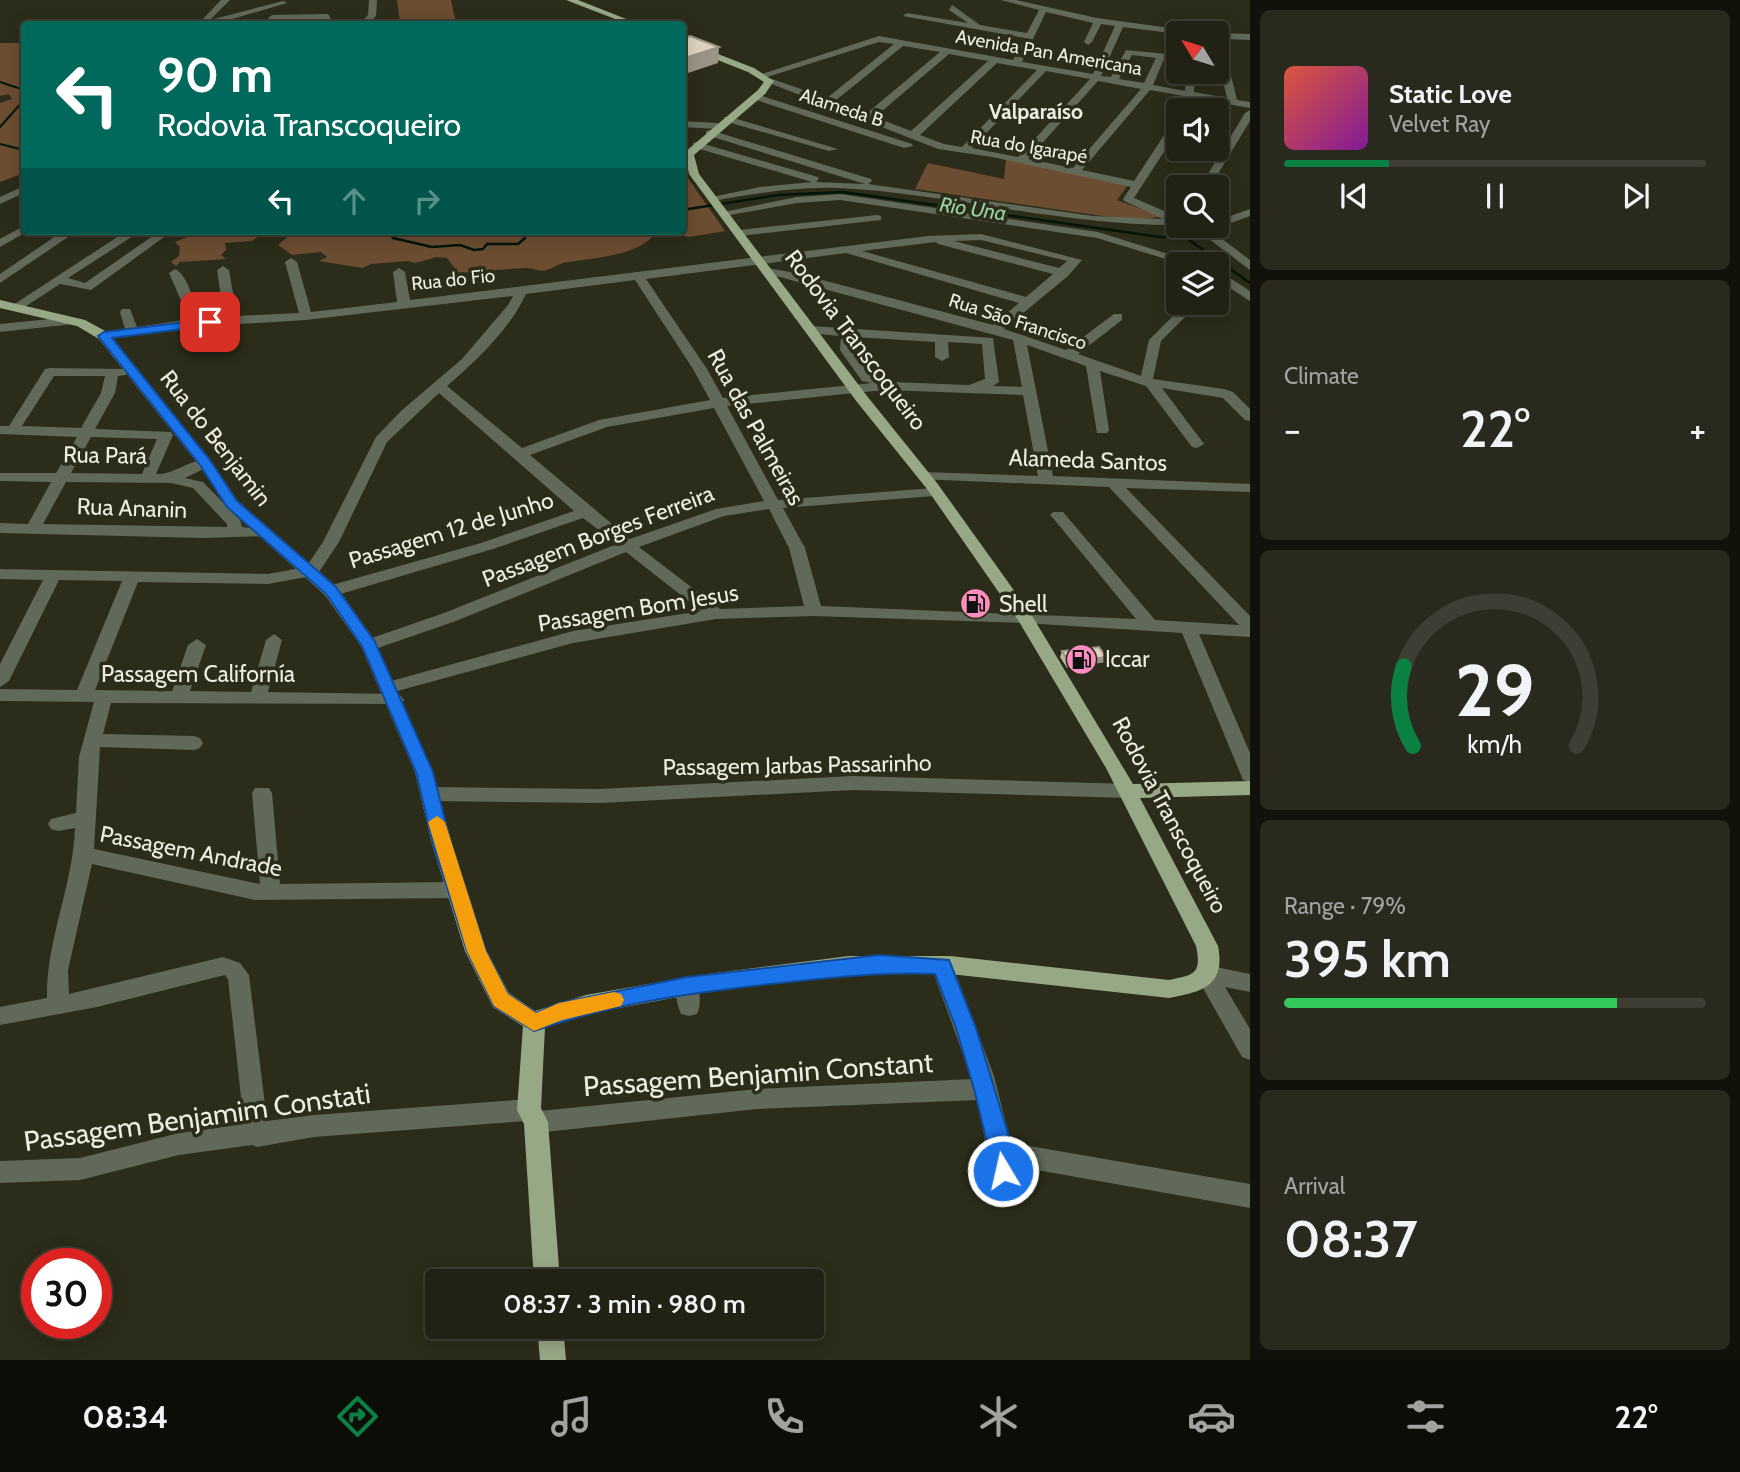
<!DOCTYPE html>
<meta charset="utf-8">
<style>
body{margin:0;font-family:Cabin,sans-serif;background:#29291d;color:#f1f3f6;height:100vh;display:flex;flex-direction:column;font-size:26px;white-space:nowrap}
*{box-sizing:border-box;margin:0}
p{font-size:23px;color:#a2a3a0}
.icon{flex:none;width:38px;height:38px;fill:none;stroke:currentColor;stroke-width:2;stroke-linecap:round;stroke-linejoin:round}
.map{position:relative;flex:1;overflow:hidden}
.details{display:flex;flex-direction:column;gap:10px;padding:10px;background:#12120b;width:490px}
.details>*{flex:none}
.guide{position:absolute;left:21px;top:21px;width:665px;height:214px;border-radius:7px;box-shadow:0 4px 18px #0003,0 0 0 2px #3e3e34;background:#00695c;color:#fff;overflow:hidden}
.needle{width:46px;rotate:308deg}
.buttons{position:absolute;left:1166px;top:21px;display:grid;gap:14px}
.buttons a{display:grid;place-items:center;width:63px;height:63px;border-radius:7px;background:#212114;box-shadow:0 4px 18px #0003,0 0 0 2px #3e3e34;font-size:35px}
.speed{position:absolute;left:21px;top:1248px;display:flex;gap:14px;font-size:35px;font-weight:700;text-align:center}
.speed>*{display:grid;place-content:center;width:91px;height:91px;border-radius:50%;background:#212114;box-shadow:0 4px 18px #0003,0 0 0 2px #3e3e34;line-height:1}
.speed .limit{border:10px solid #d22;background:#fff;color:#111}
.pin{position:absolute;display:grid;place-items:center;width:60px;height:60px;color:#fff;margin:-30px;border-radius:14px;box-shadow:0 4px 10px #0006}
.me{position:absolute;width:77px;margin:-38px;rotate:351deg;stroke-linejoin:round;filter:drop-shadow(0 0 5px #0008)}
.turn{display:flex;align-items:center;gap:24px;height:147px;padding:0 21px;font-size:32px}
.turn .icon{width:91px;height:91px;stroke-width:2.5}
.turn b{display:block;font-size:49px;line-height:60px}
.lanes{display:flex;align-items:center;height:66px;padding:0 21px;background:#0003;justify-content:center;gap:35px;direction:ltr}
.lanes .off{opacity:.35}
.big{font-size:52px;font-weight:600;line-height:1.1}
.details .card{flex:1;display:flex;flex-direction:column;justify-content:center;gap:10px;min-width:0;padding:0 24px;border-radius:10px;background:#29291d}
.details .dial{align-items:center;gap:0}
.dial svg{height:182px;overflow:visible;fill:none;stroke:#3e3e34;stroke-width:7;stroke-linecap:round;text-anchor:middle}
.dial text{fill:#f1f3f6;stroke:none}
.song{display:flex;align-items:center;gap:21px}
.cover{width:84px;height:84px;border-radius:10px;background:linear-gradient(135deg,hsl(10 70% 55%),hsl(290 70% 35%))}
.played{height:7px;border-radius:4px;background:linear-gradient(90deg,#0b8043 25%,#3e3e34 25%)}
.keys{display:flex;justify-content:space-around;direction:ltr}
.heat{display:flex;justify-content:space-between;align-items:center;font-size:38px;direction:ltr}
.charge{height:10px;border-radius:5px;background:linear-gradient(90deg,#34c759 79%,#3e3e34 0)}
.trip{position:absolute;left:425px;top:1269px;width:399px;height:70px;border-radius:7px;background:#212114;box-shadow:0 4px 18px #0003,0 0 0 2px #3e3e34;font-weight:600;line-height:70px;text-align:center}
.tabs{display:flex;height:112px;justify-content:space-around;align-items:center;background:#0d0d08;color:#a2a3a0}
.tabs .icon{width:49px;height:49px}
.tabs .current{color:#0b8043}
.tabs b{font-size:32px;color:#f1f3f6}
main{display:flex;flex:1;min-height:0}
.map>svg:first-child{display:block}
.green{fill:#6c4d31}
.lines{fill:none;stroke-linecap:round;stroke-linejoin:round}
.stream-far1{stroke:#001505;stroke-width:2}
.stream{stroke:#001505;stroke-width:2.5}
.minor{fill:#616959;fill-rule:evenodd}
.major{fill:#97a887;fill-rule:evenodd}
.wall{fill:#beb5a3}
.shaded-wall{fill:#9b9385}
.building{fill:#ddd2be;stroke:#9b9385;stroke-width:2}
.route{fill:#1a73e8;stroke:#114b97;stroke-width:2}
.slow{fill:#f59e0b}
.labels{text-anchor:middle;stroke-width:7;stroke-linejoin:round;paint-order:stroke}
.far-street-label{font-size:19px;fill:#ecece1;stroke:#2c2c1a}
.far-quarter-label{font-size:21px;font-weight:bold;fill:#ecece1;stroke:#2c2c1a}
.far-water-label{font-size:21px;font-style:italic;fill:#95d3a6;stroke:#2c2c1a}
.street-label{font-size:23px;fill:#ecece1;stroke:#2c2c1a}
.poi-label{font-size:23px;fill:#ecece1;stroke:#2c2c1a;text-anchor:start}
.near-street-label{font-size:28px;fill:#ecece1;stroke:#2c2c1a}
</style>
<main>
<div class="map">
<svg width="1250" height="1360" viewBox="0 0 1250 1360">
<rect width="100%" height="100%" fill="#2c2c1a"/>
<!-- green -->
<path class="green" d="M397 0H451L455 19 400 22Z
M0 43H24V117L18 119 24 125V173L0 182V103L12 99 9 94 0 96Z
M1006 159 1128 185 1117 200 1162 217 1130 220 915 189 928 163 1004 179Z
M683 171 725 231 689 237 672 233 653 236C635 257 589 258 563 263 557 265 549 270 543 271 538 271 533 268 527 268 504 269 481 271 458 273L447 258 437 257 415 263 408 261 371 264 362 268 319 261 327 257 321 252 292 255 278 245 292 233 290 231H682Z
M187 231H266L252 241 225 243 226 250 221 255 226 259 180 262 176 266 171 262 179 256 180 247 175 242 192 235Z"/>
<g class="lines">
<!-- stream-far1 -->
<path class="stream-far1" d="M0 82 24 90
M0 127 24 100
M0 144 24 150"/>
<!-- stream -->
<path class="stream" d="M682 210 778 195 843 192 1160 237H1185L1250 283
M388 231 393 238 432 247 460 245 474 250 483 249 487 244H518L525 238 523 231"/>
<!-- minor -->
<path class="minor" d="M221 0H230L210 20 283 1 287 3 215 24H198Z
M369 0H377L376 16 368 24H360L368 15Z
M1001 0H1016L1097 18 1192 31 1193 33 1178 34 1123 27 1101 76 1111 77 1126 50 1178 55V61L1164 59 1153 85 1185 91 1186 72H1195L1194 92 1227 98 1216 51V33L1250 34V40L1222 39 1237 100 1250 102V108L1150 90 1082 170 1134 181 1174 120 1178 119V130L1134 198 1178 217V225C1063 226 953 194 839 188 796 186 754 194 712 201L707 198 760 187 812 182 693 147V143L697 142 818 177 819 179 816 182 865 184 706 135V131L710 130 871 179 872 181 868 184 1093 216 1163 219 1124 201 1123 199 1131 187 992 157 938 149 764 81 772 79 827 98 894 44 879 42 767 77 759 75 879 36 1013 60 1025 38 903 16 907 13 968 23 949 10 952 5 980 25 1027 33 1039 10ZM1046 12 1093 23 1084 42 1088 45 1092 42 1101 24 1115 26 1093 74 1022 62ZM903 46 940 52 866 114 835 101ZM949 54 988 61 911 131 875 117ZM1132 55 1156 58 1144 83 1119 79ZM997 63 1037 70 962 147 944 144 920 135ZM1046 71 1090 79 1018 157 972 148ZM1098 81 1141 89 1073 168 1028 159Z
M328 14 331 19 272 21 268 18 272 15Z
M756 94 912 144 913 146 904 148 753 99V95Z
M1250 110V121L1210 187H1200L1245 113Z
M724 117H730L838 149 829 151 724 121Z
M682 121 717 123 722 126 717 129 682 127Z
M24 186V193L0 204V197Z
M840 194 1098 232 1200 264H1182L1097 238 840 200 797 203 724 216 718 213 797 197Z
M1250 209V216L1220 227 1211 226H1216V221Z
M877 215 881 216V220L739 236 733 233 739 230Z
M24 226V231H28L0 247V239Z
M1185 226 1209 229 1250 260V270L1201 233Z
M63 231H77L0 283V274Z
M131 231 135 234 133 236 68 278 85 283 157 233 167 235 91 290 60 284 20 310 10 307 125 232Z
M981 234 1082 260 1068 276 1004 329 1066 350 1114 314H1122V320L1078 354 1141 376 1149 340 1186 303H1199L1161 341 1153 379 1224 389 1233 392 1250 409V421L1245 420 1223 398 1162 388 1204 444 1197 448 1192 447 1146 386 1100 371 1109 430 1107 433H1097L1086 366 1027 345 1053 476 1250 484V492L1126 488 1250 616V637L1199 634 1250 753V782L1243 780 1241 775 1182 633 1025 623 814 616 716 619 573 643 390 693 384 691 381 687 384 683 573 631 701 611 626 552 456 621 375 649H363L360 645 363 641 444 613 617 544 583 518 493 549 337 595H325L323 591 325 587 481 543 574 511 439 393 387 442 339 542 317 575 268 584 138 582 95 690 172 691 188 645 197 639 206 645 190 691 251 692 266 640 274 634 282 640 268 692 395 694 401 696 404 700 401 704 111 703 103 734 194 736 200 738 203 743 200 748 194 750 100 747 94 849 260 884 252 793 255 788H269L272 793 280 884 457 882 464 884 467 890 464 896 457 898 255 900 92 864 68 970 69 994 223 957 240 963 249 975 267 1121 314 1115 529 1099 537 1102 540 1111 757 1089 972 1079 931 966 934 960 942 957 950 960 953 966 994 1076 1011 1143 1250 1184V1208L1014 1166 1016 1190 1013 1198 1004 1202 995 1198 978 1100 757 1109 536 1133 528 1130 525 1121 314 1137 257 1147 252 1145 179 1155 80 1180 0 1183V1161L80 1158 179 1133 244 1124 228 979 225 975 97 1007 0 1025V1007L47 998C46 940 73 886 75 828L58 831 51 829 48 824 51 819 76 813 79 757 94 702 0 701V689L77 690 122 581 59 580 9 681 0 687V664L43 580 0 579V569L268 574 306 567 323 542 376 437 401 411 462 359 508 305 513 296 306 320 190 327 99 339V333L125 329 120 312 122 309H130L137 327 184 320 183 305 169 273 175 269C189 276 195 304 196 319L224 317 217 270 223 266 229 270 237 316 299 313 285 262 291 258 297 262 311 312 397 302 393 272 399 268 405 272 410 300 928 236ZM981 240 1067 261 1059 268 954 241ZM936 242 938 244 1053 274 1026 297 862 251ZM846 253 1019 303 993 325 796 273 767 268 761 272 1013 340 1022 387 993 386 999 382 993 338 811 326 805 330 806 333 841 336 840 350 862 381 872 383 723 398 707 369 646 279ZM635 280 693 369 710 400 599 420 522 448 447 386C476 361 510 329 526 294ZM854 337 935 342V357L942 361 949 357 948 342 982 344 985 379 969 385 892 382 890 379 872 375 854 350ZM884 390 1023 395 1038 476 924 472 917 476 919 479 1109 487 1239 625 1155 620 1063 512H1053L1050 515 1053 518 1136 619 821 606 805 548 783 508 934 496 941 492 934 488 778 500 727 406ZM714 408 764 501 716 509 630 539 530 455 607 427ZM769 509 789 548 804 606 720 609 639 547 724 516Z
M1216 269 1250 291V301L1216 279Z
M70 317 74 318V324L0 332V324Z
M50 368 126 369V375L118 376 115 393 95 429 171 432 173 435 156 474C175 475 192 457 210 460V466L185 478 203 482 240 520 242 527 267 530 270 533 267 536 204 538 0 533V523L28 524 51 482 0 481V473H56L77 437 0 434V426H9L45 369ZM54 376H105L101 393 81 428 22 426ZM91 437 157 439 142 474 71 473ZM66 482 171 483 193 488 227 524V527L43 524Z
M853 776 1129 784 1136 786 1139 791 1136 796 1129 798 853 790 600 803 430 801 423 799 420 794 423 789 430 787 600 789Z
M1206 965 1250 974V992L1225 987 1250 1029V1060L1242 1057 1195 974 1198 968Z
M687 976 695 979C700 989 702 1003 697 1014L689 1016 681 1014C676 1003 674 989 679 979Z"/>
<!-- major -->
<path class="major" d="M566 0H578L639 24H628Z
M682 40 754 68 774 81 765 94 694 155 699 174 867 396 937 483 1031 614 1133 784 1250 781V795L1140 798 1218 946C1226 986 1202 992 1169 998L950 974H849L700 993 586 1014 545 1027 541 1108 548 1122 560 1281H534L524 1124 517 1110 523 1026 493 1007 465 951 432 844 415 772 361 646 325 595 227 507 199 465 99 339 77 326 0 308V300L85 320 109 333 210 460 238 501 337 587 375 641 433 772 452 844 486 950 509 993 535 1011 586 995 700 975 849 956H950L1169 980C1194 975 1202 974 1196 946L1106 768 1018 620 927 489 857 402 689 174 685 152 758 90 764 82 748 72 682 46Z
M537 1326H563L566 1360H540Z"/>
</g>
<!-- wall -->
<path class="wall" d="M1062 651 1106 657 1105 662 1067 668 1060 657Z"/>
<!-- shaded-wall -->
<path class="shaded-wall" d="M719 47 718 63 682 75V59Z
M1106 657 1105 662 1067 668 1069 662Z"/>
<!-- building -->
<path class="building" d="M690 36 719 47 682 59V39Z
M1099 647 1106 657 1069 662 1062 651Z"/>
<!-- route -->
<path class="route" d="M210 319 214 320V325L112 338 210 460 237 501 336 587 375 642 433 772 451 844 486 951 508 994 536 1013 559 1003 687 977 879 955 949 960 976 1028 1014 1153V1171L1011 1179 1003 1182 996 1179 974 1089 956 1028 935 974C879 972 825 978 770 984 690 993 610 1004 534 1031L494 1006 467 951 433 844 416 772 362 646 326 594 227 507 200 465 98 336 104 332Z"/>
<!-- slow -->
<path class="slow" d="M437 816 445 822 486 951 508 994 536 1013 559 1003 614 992 621 994 624 1000 621 1006 562 1020 534 1031 494 1006 467 951 428 822Z"/>
<!-- icons -->
<defs>
<symbol id="fuel-disc" viewBox="-11 -11 22 22"><circle r="9.5" fill="#fd8ebf" stroke="#2c2c1a"/><path d="M-5.5-6h7V0h2V4h1.3V-2.5L3-4.5l.8-.8L6-3V5H2.5V1h-1V6h-7ZM-4.2-4.7v3.2H.2V-4.7Z" fill="#111"/></symbol>
</defs>
<g fill-rule="evenodd">
<use href="#fuel-disc" x="958" y="586" width="35" height="35"/>
<use href="#fuel-disc" x="1064" y="642" width="35" height="35"/>
</g>
<g class="labels">
<!-- far-street labels -->
<g class="far-street-label">
<text transform="translate(1049 52) rotate(10)" y="7">Avenida Pan Americana</text>
<text transform="translate(842 107) rotate(18)" y="7">Alameda B</text>
<text transform="translate(1029 146) rotate(10)" y="7">Rua do Igarapé</text>
<text transform="translate(453 279) rotate(-6)" y="7">Rua do Fio</text>
<text transform="translate(1018 321) rotate(18)" y="7">Rua São Francisco</text>
</g>
<!-- far-quarter labels -->
<g class="far-quarter-label">
<text x="1036" y="119">Valparaíso</text>
</g>
<!-- far-water labels -->
<g class="far-water-label">
<text transform="translate(973 209) rotate(8)" y="7">Rio Una</text>
</g>
<!-- street labels -->
<g class="street-label">
<text transform="translate(856 340) rotate(53)" y="8">Rodovia Transcoqueiro</text>
<text transform="translate(756 427) rotate(61)" y="8">Rua das Palmeiras</text>
<text transform="translate(216 438) rotate(52)" y="8">Rua do Benjamin</text>
<text transform="translate(105 455) rotate(1)" y="8">Rua Pará</text>
<text transform="translate(1088 460) rotate(2)" y="8">Alameda Santos</text>
<text transform="translate(132 508) rotate(2)" y="8">Rua Ananin</text>
<text transform="translate(451 530) rotate(-17)" y="8">Passagem 12 de Junho</text>
<text transform="translate(598 536) rotate(-21)" y="8">Passagem Borges Ferreira</text>
<text transform="translate(638 608) rotate(-9)" y="8">Passagem Bom Jesus</text>
<text x="198" y="682">Passagem Californía</text>
<text transform="translate(797 765) rotate(-1)" y="8">Passagem Jarbas Passarinho</text>
<text transform="translate(1170 815) rotate(62)" y="8">Rodovia Transcoqueiro</text>
<text transform="translate(191 851) rotate(11)" y="8">Passagem Andrade</text>
</g>
<!-- poi labels -->
<g class="poi-label">
<text x="999" y="612">Shell</text>
<text x="1105" y="667">Iccar</text>
</g>
<!-- near-street labels -->
<g class="near-street-label">
<text transform="translate(758 1074) rotate(-4)" y="10">Passagem Benjamin Constant</text>
<text transform="translate(197 1117) rotate(-8)" y="10">Passagem Benjamim Constati</text>
</g>
</g>
</svg>
<div class="buttons">
<a><svg class="needle" viewBox="-14 -14 28 28"><path d="M0-13l5 13h-10z" fill="#e53935"/><path d="M0 13l5-13h-10z" fill="#a2a3a0"/></svg></a>
<a><svg class="icon" aria-label="sound" viewBox="0 0 24 24"><path d="M4 9h4l5-4v14l-5-4H4zM17 9q2 3 0 6"/></svg></a>
<a><svg class="icon" aria-label="search" viewBox="0 0 24 24"><circle cx="10" cy="10" r="6"/><path d="M15 15l6 6"/></svg></a>
<a><svg class="icon" aria-label="layers" viewBox="0 0 24 24"><path d="M12 4l9 5-9 5-9-5zM3 14l9 5 9-5"/></svg></a>
</div>
<div class="speed"><div class="limit">30</div></div>
<div class="pin" style="left:210px;top:322px;background:#d93025"><svg class="icon" aria-label="arrive" viewBox="0 0 24 24"><path d="M6 21V4h12l-3 4 3 4H6"/></svg></div>
<svg class="me" style="left:1003px;top:1171px" viewBox="-20 -20 40 40"><circle r="17" fill="#1a73e8" stroke="#fff" stroke-width="3"/><path d="M0-11L8 9 0 5-8 9z" fill="#fff"/></svg>
<div class="trip">08:37 · 3 min · 980 m</div>
<div class="guide">
<div class="turn"><svg class="icon" aria-label="left" viewBox="0 0 24 24"><path d="M17 20v-9H6M10 6l-5 5 5 5"/></svg><div><b>90 m</b>Rodovia Transcoqueiro</div></div>
<div class="lanes"><svg class="icon" aria-label="left" viewBox="0 0 24 24"><path d="M17 20v-9H6M10 6l-5 5 5 5"/></svg><svg class="icon off" aria-label="ahead" viewBox="0 0 24 24"><path d="M12 20V5M6 11l6-6 6 6"/></svg><svg class="icon off" aria-label="right" viewBox="0 0 24 24"><path d="M7 20v-9h11M14 6l5 5-5 5"/></svg></div>
</div>
</div>
<section class="details">
<div class="card">
<div class="song"><i class="cover"></i><div><b>Static Love</b><p>Velvet Ray</p></div></div>
<div class="played"></div>
<div class="keys"><svg class="icon" aria-label="previous" viewBox="0 0 24 24"><path d="M18 5L8 12l10 7zM5 5v14"/></svg><svg class="icon" aria-label="pause" viewBox="0 0 24 24"><path d="M8 5v14M16 5v14"/></svg><svg class="icon" aria-label="next" viewBox="0 0 24 24"><path d="M6 5l10 7-10 7zM19 5v14"/></svg></div>
</div>
<div class="card"><p>Climate</p>
<div class="heat"><a>−</a><b class="big">22°</b><a>+</a></div>
</div>
<div class="card dial"><svg viewBox="0 0 100 80">
<path d="M14 69A42 42 0 1 1 86 69"/>
<path d="M14 69A42 42 0 0 1 10 34" stroke="#0b8043"/>
<text x="50" y="56" font-size="32" font-weight="700">29</text>
<text x="50" y="72" font-size="11">km/h</text>
</svg></div>
<div class="card"><p>Range · 79%</p><b class="big">395 km</b><div class="charge"></div></div>
<div class="card"><p>Arrival</p><b class="big">08:37</b></div>
</section>
</main>
<nav class="tabs">
<b>08:34</b>
<svg class="icon current" aria-label="directions" viewBox="0 0 24 24"><path d="M12 3l9 9-9 9-9-9zM9 14v-3h6M13 9l2 2-2 2"/></svg>
<svg class="icon" aria-label="music" viewBox="0 0 24 24"><path d="M9 18V5l10-2v13"/><circle cx="6" cy="18" r="3"/><circle cx="16" cy="16" r="3"/></svg>
<svg class="icon" aria-label="phone" viewBox="0 0 24 24"><path d="M5 4h4l2 5-3 2q2 4 5 5l2-3 5 2v4C11 20 4 13 5 4z"/></svg>
<svg class="icon" aria-label="climate" viewBox="0 0 24 24"><path d="M12 3v18M4 7l16 10M4 17L20 7"/></svg>
<svg class="icon" aria-label="car" viewBox="0 0 24 24"><path d="M5 17H2v-5l4-1 3-4h7l3 4 3 1v5h-3M9 17h6M6 11h13"/><circle cx="7" cy="17" r="2"/><circle cx="17" cy="17" r="2"/></svg>
<svg class="icon" aria-label="filters" viewBox="0 0 24 24"><path d="M4 7h16M4 17h16"/><circle cx="9" cy="7" r="2"/><circle cx="15" cy="17" r="2"/></svg>
<b>22°</b>
</nav>
